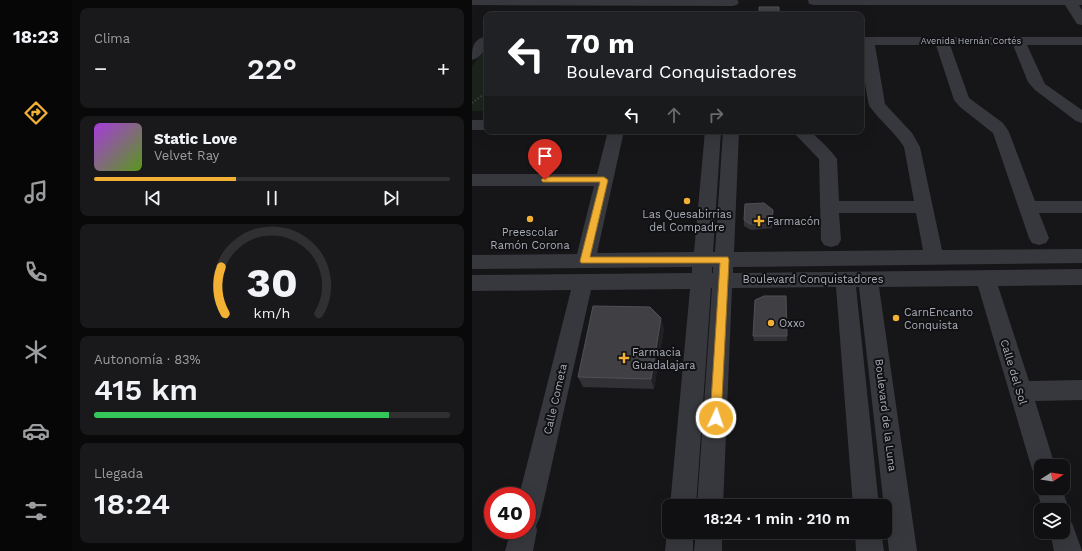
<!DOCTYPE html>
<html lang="es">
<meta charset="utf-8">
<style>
body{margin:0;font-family:"Work Sans",sans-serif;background:#19191b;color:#f1f3f6;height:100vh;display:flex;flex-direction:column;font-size:15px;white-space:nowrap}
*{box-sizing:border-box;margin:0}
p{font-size:13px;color:#9c9d9f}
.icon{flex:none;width:22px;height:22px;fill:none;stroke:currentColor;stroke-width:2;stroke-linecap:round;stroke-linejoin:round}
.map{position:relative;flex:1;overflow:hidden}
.side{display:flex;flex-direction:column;gap:8px;padding:8px;background:#09090a;width:400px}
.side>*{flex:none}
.hud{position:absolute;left:12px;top:12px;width:380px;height:122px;border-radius:8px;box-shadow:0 4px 16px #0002,0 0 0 1px #303032;background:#202124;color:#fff;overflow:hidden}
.needle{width:26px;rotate:78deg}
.buttons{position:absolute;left:562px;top:459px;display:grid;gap:8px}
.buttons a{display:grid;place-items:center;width:36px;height:36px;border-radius:8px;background:#101012;box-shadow:0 4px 16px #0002,0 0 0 1px #303032;font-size:20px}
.speed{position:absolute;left:12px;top:487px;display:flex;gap:8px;font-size:20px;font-weight:700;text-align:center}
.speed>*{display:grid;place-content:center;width:52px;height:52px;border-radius:50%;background:#101012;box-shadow:0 4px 16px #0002,0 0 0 1px #303032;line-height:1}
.speed .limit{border:6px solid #d22;background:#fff;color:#111}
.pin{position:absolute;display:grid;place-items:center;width:34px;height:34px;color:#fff;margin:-41px -17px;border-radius:50% 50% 50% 0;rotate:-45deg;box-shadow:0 0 4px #0007}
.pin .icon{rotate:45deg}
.me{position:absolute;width:44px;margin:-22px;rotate:3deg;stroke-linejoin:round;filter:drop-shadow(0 0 3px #0008)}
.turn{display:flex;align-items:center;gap:14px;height:84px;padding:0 16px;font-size:18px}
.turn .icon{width:52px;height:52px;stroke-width:2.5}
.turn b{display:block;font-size:28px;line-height:34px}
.lanes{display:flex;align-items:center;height:38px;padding:0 16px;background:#0003;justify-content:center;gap:20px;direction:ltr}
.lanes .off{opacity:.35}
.big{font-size:30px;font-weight:600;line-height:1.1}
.side .tile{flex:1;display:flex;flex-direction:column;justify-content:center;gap:6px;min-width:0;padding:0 14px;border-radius:8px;background:#19191b}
.side .dial{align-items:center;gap:0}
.dial svg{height:104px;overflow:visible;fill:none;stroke:#303032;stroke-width:7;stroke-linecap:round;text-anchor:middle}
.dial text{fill:#f1f3f6;stroke:none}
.song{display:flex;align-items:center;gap:12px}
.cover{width:48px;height:48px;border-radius:6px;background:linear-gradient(135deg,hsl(280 70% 55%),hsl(90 70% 35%))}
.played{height:4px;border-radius:2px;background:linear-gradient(90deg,#f2b134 40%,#303032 40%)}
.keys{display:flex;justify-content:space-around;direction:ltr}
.heat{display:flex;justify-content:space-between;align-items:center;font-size:22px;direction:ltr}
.charge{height:6px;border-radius:3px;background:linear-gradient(90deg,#34c759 83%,#303032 0)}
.trip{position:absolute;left:190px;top:499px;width:230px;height:40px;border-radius:8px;background:#101012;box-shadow:0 4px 16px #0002,0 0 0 1px #303032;font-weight:600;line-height:40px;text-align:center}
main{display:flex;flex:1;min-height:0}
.tabs{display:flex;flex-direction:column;width:72px;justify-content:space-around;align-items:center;background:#060607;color:#9c9d9f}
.tabs .icon{width:28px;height:28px}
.tabs .active{color:#f2b134}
.tabs b{font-size:18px;color:#f1f3f6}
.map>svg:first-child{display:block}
.green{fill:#1c231d}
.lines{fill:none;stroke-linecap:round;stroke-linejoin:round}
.path{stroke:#3d3f44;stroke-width:2;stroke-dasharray:1.5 2;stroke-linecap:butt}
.minor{fill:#37383d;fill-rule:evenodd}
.wall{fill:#323236}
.shaded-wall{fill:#212124}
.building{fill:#3f3f44;stroke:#4f5156}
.route{fill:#f2b134;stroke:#9d7322}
.poi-dot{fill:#f2b134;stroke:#111113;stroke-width:1.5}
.labels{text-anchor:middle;stroke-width:4;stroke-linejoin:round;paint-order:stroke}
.far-street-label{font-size:9px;fill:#a8adb8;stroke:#111113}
.poi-label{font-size:11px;fill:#a8adb8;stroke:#111113;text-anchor:start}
.street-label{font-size:11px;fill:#a8adb8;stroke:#111113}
</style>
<main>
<nav class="tabs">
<b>18:23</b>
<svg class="icon active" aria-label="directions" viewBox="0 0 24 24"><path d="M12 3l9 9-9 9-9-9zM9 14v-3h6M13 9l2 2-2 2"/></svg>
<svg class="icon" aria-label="music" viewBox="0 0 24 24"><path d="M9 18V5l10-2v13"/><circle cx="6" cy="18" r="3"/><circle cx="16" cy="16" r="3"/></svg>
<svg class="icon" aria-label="phone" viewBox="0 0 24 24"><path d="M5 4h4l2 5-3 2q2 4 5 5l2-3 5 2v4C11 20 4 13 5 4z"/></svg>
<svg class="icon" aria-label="climate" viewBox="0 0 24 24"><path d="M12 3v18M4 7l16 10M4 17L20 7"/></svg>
<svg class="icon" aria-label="car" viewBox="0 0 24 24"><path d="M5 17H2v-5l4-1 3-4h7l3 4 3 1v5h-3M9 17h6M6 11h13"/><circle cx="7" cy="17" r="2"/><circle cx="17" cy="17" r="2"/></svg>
<svg class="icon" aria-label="filters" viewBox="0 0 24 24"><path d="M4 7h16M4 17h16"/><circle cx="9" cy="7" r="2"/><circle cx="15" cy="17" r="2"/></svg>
</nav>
<section class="side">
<div class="tile"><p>Clima</p>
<div class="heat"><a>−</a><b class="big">22°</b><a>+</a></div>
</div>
<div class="tile">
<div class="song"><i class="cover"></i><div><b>Static Love</b><p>Velvet Ray</p></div></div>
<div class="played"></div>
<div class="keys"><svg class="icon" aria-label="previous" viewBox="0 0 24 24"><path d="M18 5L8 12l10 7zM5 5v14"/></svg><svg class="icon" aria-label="pause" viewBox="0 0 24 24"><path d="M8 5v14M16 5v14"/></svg><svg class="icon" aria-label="next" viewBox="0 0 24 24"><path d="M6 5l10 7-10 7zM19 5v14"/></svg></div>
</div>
<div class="tile dial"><svg viewBox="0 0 100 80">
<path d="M14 69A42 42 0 1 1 86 69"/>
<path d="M14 69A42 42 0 0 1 11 33" stroke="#f2b134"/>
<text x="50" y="56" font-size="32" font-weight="700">30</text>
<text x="50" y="72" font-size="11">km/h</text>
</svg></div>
<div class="tile"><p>Autonomía · 83%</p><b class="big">415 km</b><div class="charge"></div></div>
<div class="tile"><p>Llegada</p><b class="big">18:24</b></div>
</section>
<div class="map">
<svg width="610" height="551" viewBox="0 0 610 551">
<rect width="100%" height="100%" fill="#161618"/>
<!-- green -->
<path class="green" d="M15 47V111H0V66Z"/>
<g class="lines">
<!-- path -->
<path class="path" d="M0 103 15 92"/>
<!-- minor -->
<path class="minor" d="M0 0H265L267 2 265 5 260 6 0 5Z
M336 0H610V5H607L610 10V25L605 24 593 5H342L337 4Z
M12 37 15 38C15 47 10 58 0 60 0 50 0 40 12 37Z
M389 37H610V45H555L573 84 610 110V123L604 121 563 90 556 82 541 45H478L497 98 531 123 537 132 563 201H610V213H567L577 238 574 243 567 245 560 243 557 238 521 133 488 107 482 100 464 45H403L413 104 440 133 448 147 470 250 610 249V263L261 267V273L610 269V285L526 286 557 381 610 380V400L563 401 583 466H569V477L562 474 559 466 506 286 407 287 445 551H417L387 287H384L407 506H381L364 287 260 288 251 506H225L240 288H239L224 506H198L218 289 119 290 68 517 64 526 65 530 61 551H33L39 530H55V496H47L99 290 0 291V275L220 273V267L0 269V255L105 254 122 186H0V174H125L136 131H152L125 253 222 252 233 131H249L241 252H243L251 131H267L262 252 451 250 444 213H367L369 240 366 245 359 247 352 245 349 240 347 159 320 131H338C348 140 357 148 365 159L367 201H442L432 147C423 132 408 121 398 107 394 99 389 48 389 37ZM240 267H241V273H240Z
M0 120H15V130H0Z
M568 479 569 488H590L597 510 593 519 600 523 610 551H582L578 532H591V510H571L564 488Z
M197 526V532H221V551H193L195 532Z
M224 532H250V551H222Z
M383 532H409L412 551H384Z"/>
</g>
<!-- wall -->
<path class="wall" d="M307 7V15H287Z
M301 210 300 228 279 230 272 226V220Z
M192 328 182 389 111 387 106 377Z
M281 336H315V341H282Z"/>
<!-- shaded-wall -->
<path class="shaded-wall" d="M189 318 192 328 182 389 179 379Z"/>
<!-- building -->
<path class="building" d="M287 7H307V14H297V15H287Z
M292 203 301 210 300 223 278 224 272 220 273 204Z
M292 296H314L315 336H281L283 300Z
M121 306 178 307 189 318 179 379 106 377Z"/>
<!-- route -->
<path class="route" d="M73 177H132L136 180 118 257H256L257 260 249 418 247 422 244 423 240 422 238 418 248 263H109L108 261 128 182H71L69 180Z"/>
<!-- markers -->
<g class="poi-dot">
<circle cx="215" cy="201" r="4"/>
<circle cx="58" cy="219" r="4"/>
<path d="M285 215h4v4h4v4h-4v4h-4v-4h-4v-4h4z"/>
<circle cx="424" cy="318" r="4"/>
<circle cx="299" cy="323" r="4"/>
<path d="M150 352h4v4h4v4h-4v4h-4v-4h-4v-4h4z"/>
</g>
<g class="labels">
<!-- far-street labels -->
<g class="far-street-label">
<text x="499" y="44">Avenida Hernán Cortés</text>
</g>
<!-- poi labels -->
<g class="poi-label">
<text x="215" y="218" text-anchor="middle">Las Quesabirrias<tspan x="215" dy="13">del Compadre</tspan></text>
<text x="295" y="225">Farmacón</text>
<text x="58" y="236" text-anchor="middle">Preescolar<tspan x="58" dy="13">Ramón Corona</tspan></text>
<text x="432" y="316">CarnEncanto<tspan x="432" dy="13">Conquista</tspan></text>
<text x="307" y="327">Oxxo</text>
<text x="160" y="356">Farmacia<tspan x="160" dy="13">Guadalajara</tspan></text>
</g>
<!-- street labels -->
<g class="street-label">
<text x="341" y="283">Boulevard Conquistadores</text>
<text transform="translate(542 372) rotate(73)" y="4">Calle del Sol</text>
<text transform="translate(83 399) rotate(-77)" y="4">Calle Cometa</text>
<text transform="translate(414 415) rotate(83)" y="4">Boulevard de la Luna</text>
</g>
</g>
</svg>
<div class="buttons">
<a><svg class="needle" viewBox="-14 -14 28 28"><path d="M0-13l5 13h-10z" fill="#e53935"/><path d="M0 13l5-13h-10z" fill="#9c9d9f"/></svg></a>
<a><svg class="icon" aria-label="layers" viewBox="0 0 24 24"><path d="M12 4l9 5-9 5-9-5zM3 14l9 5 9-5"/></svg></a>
</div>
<div class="speed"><div class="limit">40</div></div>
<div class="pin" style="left:73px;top:180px;background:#d93025"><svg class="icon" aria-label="arrive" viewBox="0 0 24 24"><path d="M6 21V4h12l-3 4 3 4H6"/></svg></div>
<svg class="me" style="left:244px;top:418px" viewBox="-20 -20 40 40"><circle r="17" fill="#f2b134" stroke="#fff" stroke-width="3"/><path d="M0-11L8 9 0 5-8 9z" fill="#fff"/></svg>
<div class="trip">18:24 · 1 min · 210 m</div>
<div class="hud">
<div class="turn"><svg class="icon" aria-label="left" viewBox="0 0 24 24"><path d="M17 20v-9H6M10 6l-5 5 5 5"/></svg><div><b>70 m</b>Boulevard Conquistadores</div></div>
<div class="lanes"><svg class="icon" aria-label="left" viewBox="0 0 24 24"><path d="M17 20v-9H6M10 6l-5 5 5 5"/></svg><svg class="icon off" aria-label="ahead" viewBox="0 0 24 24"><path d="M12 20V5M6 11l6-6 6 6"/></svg><svg class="icon off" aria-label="right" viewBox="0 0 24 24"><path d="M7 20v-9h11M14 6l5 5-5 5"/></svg></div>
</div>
</div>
</main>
